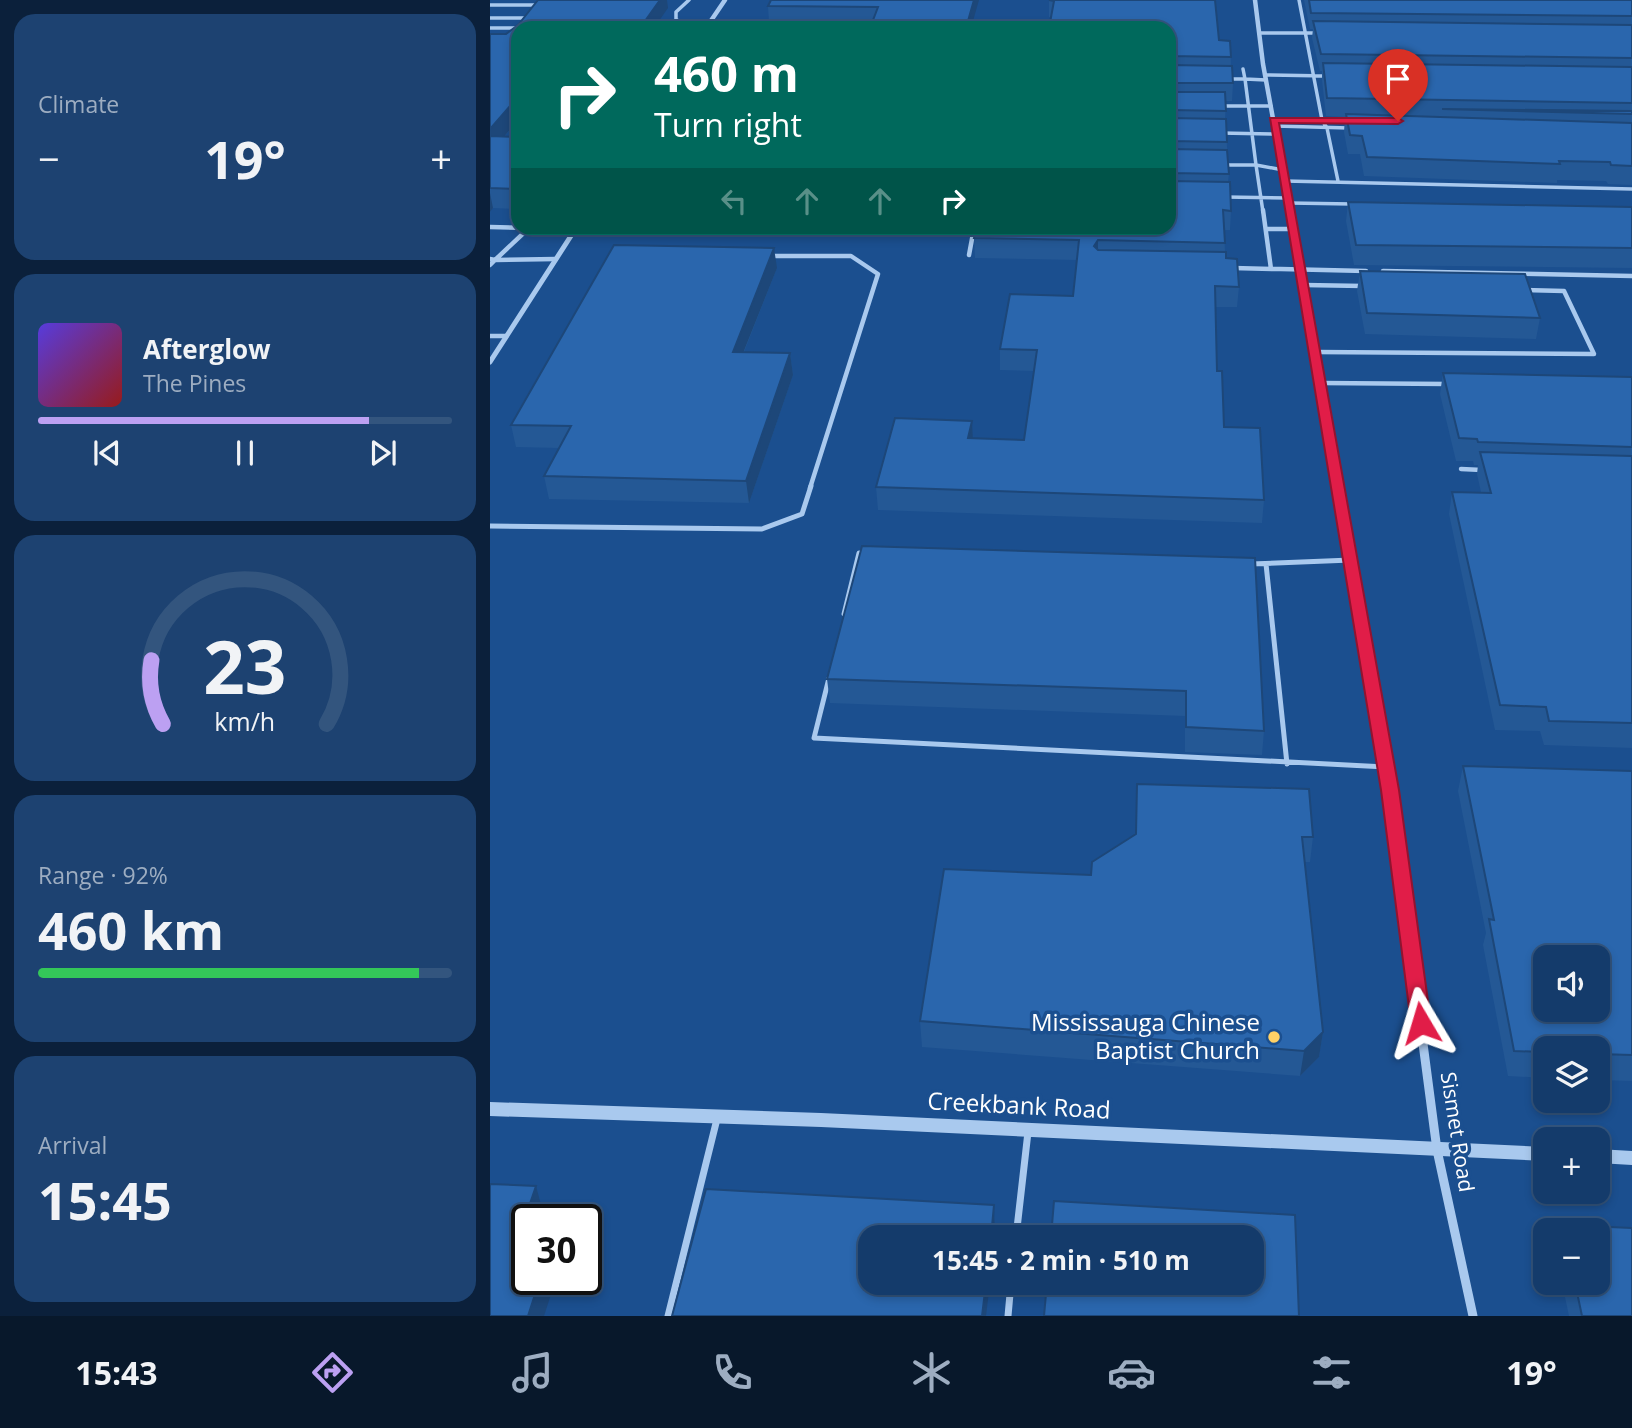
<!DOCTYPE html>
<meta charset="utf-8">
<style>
body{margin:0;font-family:"Open Sans",sans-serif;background:#1d4271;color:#f1f3f6;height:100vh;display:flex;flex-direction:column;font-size:26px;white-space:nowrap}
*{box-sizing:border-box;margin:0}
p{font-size:23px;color:#9dadc1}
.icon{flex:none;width:38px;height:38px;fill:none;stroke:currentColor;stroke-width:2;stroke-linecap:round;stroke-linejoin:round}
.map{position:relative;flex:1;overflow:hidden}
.details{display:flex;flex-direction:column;gap:14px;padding:14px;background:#0b203b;width:490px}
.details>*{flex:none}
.banner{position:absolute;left:21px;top:21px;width:665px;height:214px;border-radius:21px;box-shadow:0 4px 10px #0003,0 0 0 2px #33557e;background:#00695c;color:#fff;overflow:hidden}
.tools{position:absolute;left:1043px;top:945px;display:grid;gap:14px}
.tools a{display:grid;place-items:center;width:77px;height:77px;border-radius:14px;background:#143b6b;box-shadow:0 4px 10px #0003,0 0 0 2px #33557e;font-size:35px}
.speed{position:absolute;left:21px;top:1204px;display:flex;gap:14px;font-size:35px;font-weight:700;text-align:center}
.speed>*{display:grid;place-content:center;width:91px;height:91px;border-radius:50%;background:#143b6b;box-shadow:0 4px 10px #0003,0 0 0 2px #33557e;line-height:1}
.speed .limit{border:4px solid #111;border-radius:10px;background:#fff;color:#111}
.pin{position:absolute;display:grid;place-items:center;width:60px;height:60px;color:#fff;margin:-72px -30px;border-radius:50% 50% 50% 0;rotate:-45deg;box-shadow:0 0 7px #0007}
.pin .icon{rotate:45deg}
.me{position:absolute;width:77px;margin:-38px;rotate:353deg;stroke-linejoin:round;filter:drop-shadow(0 0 5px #0008)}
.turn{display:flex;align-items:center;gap:24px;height:147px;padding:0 28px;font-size:32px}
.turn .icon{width:91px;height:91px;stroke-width:2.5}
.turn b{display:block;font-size:49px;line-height:60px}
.lanes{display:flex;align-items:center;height:66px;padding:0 28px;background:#0003;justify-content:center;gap:35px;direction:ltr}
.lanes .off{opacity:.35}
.big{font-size:52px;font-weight:700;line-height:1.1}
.details .tile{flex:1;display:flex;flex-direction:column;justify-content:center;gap:10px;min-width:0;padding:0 24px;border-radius:21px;background:#1d4271}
.details .dial{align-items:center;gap:0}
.dial svg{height:182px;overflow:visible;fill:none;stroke:#33557e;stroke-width:7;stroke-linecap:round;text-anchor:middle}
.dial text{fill:#f1f3f6;stroke:none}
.song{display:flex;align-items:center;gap:21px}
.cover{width:84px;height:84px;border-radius:10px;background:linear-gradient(135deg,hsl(250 70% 55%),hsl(0 70% 35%))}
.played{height:7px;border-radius:4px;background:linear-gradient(90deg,#bca0f2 80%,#33557e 80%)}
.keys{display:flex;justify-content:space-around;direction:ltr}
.heat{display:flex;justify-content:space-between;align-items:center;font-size:38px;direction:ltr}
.charge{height:10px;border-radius:5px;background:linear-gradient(90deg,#34c759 92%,#33557e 0)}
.trip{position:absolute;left:368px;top:1225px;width:406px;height:70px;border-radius:21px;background:#143b6b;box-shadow:0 4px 10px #0003,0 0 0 2px #33557e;font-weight:700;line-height:70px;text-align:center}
.tabs{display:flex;height:112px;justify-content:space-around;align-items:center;background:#08182b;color:#9dadc1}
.tabs .icon{width:49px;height:49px}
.tabs .active{color:#bca0f2}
.tabs b{font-size:32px;color:#f1f3f6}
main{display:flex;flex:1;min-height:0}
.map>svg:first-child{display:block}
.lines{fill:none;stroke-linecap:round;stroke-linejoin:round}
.service-far3{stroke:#a9c9ee;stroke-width:3.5}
.service-far2{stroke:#a9c9ee;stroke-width:4.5}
.service-far1{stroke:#a9c9ee;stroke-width:5}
.service{stroke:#a9c9ee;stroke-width:7}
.minor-far3{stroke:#a9c9ee;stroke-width:4.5}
.minor-far2{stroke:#a9c9ee;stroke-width:5}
.minor-far1{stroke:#a9c9ee;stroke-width:7}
.minor{stroke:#a9c9ee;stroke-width:9}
.tertiary{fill:#a9c9ee;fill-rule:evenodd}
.wall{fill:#245895}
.shaded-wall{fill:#1d4779}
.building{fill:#2a66ad;stroke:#1d4779;stroke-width:2;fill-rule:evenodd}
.route{fill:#e11d48;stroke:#92132f;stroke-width:2}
.poi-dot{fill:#ffd166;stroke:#1b4f8f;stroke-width:2.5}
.labels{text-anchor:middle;stroke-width:7;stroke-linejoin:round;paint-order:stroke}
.street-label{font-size:21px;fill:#fff;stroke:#1b4f8f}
.near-poi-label{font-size:24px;fill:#fff;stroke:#1b4f8f;text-anchor:end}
.near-street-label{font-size:24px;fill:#fff;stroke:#1b4f8f}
</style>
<main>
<section class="details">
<div class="tile"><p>Climate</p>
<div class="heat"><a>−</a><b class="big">19°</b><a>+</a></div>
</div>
<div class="tile">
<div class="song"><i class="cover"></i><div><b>Afterglow</b><p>The Pines</p></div></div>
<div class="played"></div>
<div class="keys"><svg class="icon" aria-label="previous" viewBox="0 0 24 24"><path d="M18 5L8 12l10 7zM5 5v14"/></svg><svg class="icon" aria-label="pause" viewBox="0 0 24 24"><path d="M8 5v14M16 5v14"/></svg><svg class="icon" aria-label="next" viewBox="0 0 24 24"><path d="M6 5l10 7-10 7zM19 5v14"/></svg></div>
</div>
<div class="tile dial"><svg viewBox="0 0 100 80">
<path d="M14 69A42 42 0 1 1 86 69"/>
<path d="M14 69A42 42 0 0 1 9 41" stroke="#bca0f2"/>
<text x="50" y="56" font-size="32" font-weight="700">23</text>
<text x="50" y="72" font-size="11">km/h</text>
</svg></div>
<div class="tile"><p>Range · 92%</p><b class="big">460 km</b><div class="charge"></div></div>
<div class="tile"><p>Arrival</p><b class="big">15:45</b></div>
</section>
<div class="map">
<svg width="1142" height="1316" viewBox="0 0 1142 1316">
<rect width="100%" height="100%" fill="#1b4f8f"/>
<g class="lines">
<!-- service-far3 -->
<path class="service-far3" d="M809 0 832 120 837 128 848 181
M0 5H50
M0 18H38
M0 28H28
M196 28 186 19V12L199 0
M769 33H827
M753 69 755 79 776 80
M775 75 838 76
M738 79H755L766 165 793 170
M729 106H781
M784 120H862
M785 126 859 128
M730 133 786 134
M731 165H766L773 212
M795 181 1142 189
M735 197 798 198
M799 203 862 204"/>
<!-- service-far2 -->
<path class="service-far2" d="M773 210 781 269
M0 227 39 228 5 260 0 259
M776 229H804
M479 255 484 228
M280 256H361L388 274 320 488
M0 265 5 260 66 259
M743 268 876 271
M893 271 1142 276
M814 285 873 286
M0 336H16
M826 352 1104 354 1074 291 1033 290
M831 383 957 384
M971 469 992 470"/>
<!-- service-far1 -->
<path class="service-far1" d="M0 526 272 529 312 514 321 486
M761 564 861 560
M776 564 797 764
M354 614 369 553H377
M339 678 324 738 896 767"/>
<!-- service -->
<path class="service" d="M526 1237 538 1132
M178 1316 227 1119
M518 1316 521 1283"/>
<!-- minor-far3 -->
<path class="minor-far3" d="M765 0 773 64 800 212
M216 28 235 0"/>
<!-- minor-far2 -->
<path class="minor-far2" d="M800 210 849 488
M0 362 86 228"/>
<!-- minor-far1 -->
<path class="minor-far1" d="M848 486 907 847"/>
<!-- minor -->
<path class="minor" d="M907 846 947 1150 983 1316"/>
<!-- tertiary -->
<path class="tertiary" d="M0 1102 331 1113 1055 1147V1161L331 1127 0 1116Z
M1108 1149 1142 1151V1165L1108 1163Z"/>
</g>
<!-- wall -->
<path class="wall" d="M489 0 382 24 279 22 278 6Z
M559 0H725L729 40 740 41 741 66H742L743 83 742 101H736L735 119 739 174 738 182H740L741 211 740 230H734L735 252H736V258L747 259 749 287 747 307H726L727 371H732L734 427 770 428 774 500 772 523 388 510 386 487 405 418 482 421V438L534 440 544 371 510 370V349L520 294 583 296 587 260 485 258 484 238 487 228H679V28H559L561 17H559Z
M814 0H1142V185L1118 184 1116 181 1067 180V183L874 176 870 154H858L854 132 855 117 836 116 832 80V71H830L822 38 823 29H820Z
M178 8 28 28V120L14 137H28V209L3 208 0 212V34H16L28 25Z
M858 202 1142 207V268L864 265 856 221Z
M287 268 254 352 300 353 303 375 259 503 59 499 54 476 69 448 26 447 21 425Z
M870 271 1050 318 1046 339 875 334 867 291Z
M953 373 1142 377V748L1054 745 1050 731 1005 730 959 514 962 492H991L987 474 988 465H984L983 461H966L950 394Z
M765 558 774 731 772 755 695 752V716L340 703 337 679Z
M973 766 1142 771V1081L1108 1080V1048H1055V1078L1018 1076 993 945 996 933 968 791Z
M646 834 823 837 820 862H815L833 1032 829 1057 810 1076 432 1047 430 1021 601 875Z
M1074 1225 1142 1228V1316H1079L1072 1283H1108V1230H1072Z"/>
<!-- shaded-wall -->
<path class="shaded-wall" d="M170 0H177L178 8 164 28H150Z
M484 0H489L481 28H476Z
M28 97V120L0 153V129Z
M0 193 3 208 0 212Z
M608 240V260L604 246Z
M284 248 287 268 245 373 243 352Z
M300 353 303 375 259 503 256 481Z
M482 421 483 443 478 438Z
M833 1032 829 1057 810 1076 814 1051Z
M46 1186 53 1212 51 1220H37V1255L30 1233Z
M504 1205 505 1237H501Z
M50 1279H66L54 1316H38Z
M496 1283H500L496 1316H492Z"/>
<!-- building -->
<path class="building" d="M48 0H170L150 28H28V97L0 129V34H16L28 25Z
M281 0H484L476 28H380L388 7 278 6Z
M559 0H725L729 40 740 41 741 57 680 56 679 57V28H559L564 1Z
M819 0H1142V16L821 13Z
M823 21 1142 25V58L831 54Z
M833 63 1142 67V103L837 98Z
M679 65 742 66 743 83H679Z
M679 92H735L736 111 680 110H679Z
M952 109 1142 111V114Z
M856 114 1142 123V166L1121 165 1120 162 1069 161 1070 164 877 157 872 136 860 135Z
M679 118 736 119 737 142 680 141 679 142Z
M0 136 28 137V189L0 188Z
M679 149 737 150 739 174 680 173 679 174Z
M679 181 740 182 741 211 733 210 735 243 608 240 604 246 608 250 736 252V258L747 259 749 287 725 286 727 371H732L734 427 770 428 774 500 386 487 405 418 482 421 478 438 534 440 547 350 510 349 520 294 583 296 589 240 484 238 487 228H679Z
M858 202 1142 207V248L866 245Z
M124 245 284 248 243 352 300 353 256 481 54 476 81 426 21 425Z
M870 271 1035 274 1050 318 877 313Z
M953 373 1142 377V447L988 442 987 439 969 438Z
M990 452 1142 456V723L1059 721 1056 707 1010 705 962 492 1001 493Z
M372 546 765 558 774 731 696 727V691L337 679Z
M973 766 1142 771V1055L1108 1054V1048H1055V1052L1024 1051 999 919 1004 920ZM1055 957H1108V1010H1055Z
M647 784 819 789 823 837H812L833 1032 814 1051 430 1021 454 869 601 875 602 862 646 834Z
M0 1184 46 1186 30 1233 37 1234V1279H50L38 1316H0Z
M216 1189 504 1205 501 1237H380V1283H496L492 1316H182Z
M564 1201 805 1215 809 1316H554L557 1283H761V1237H561Z
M1074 1225 1142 1228V1316H1092L1085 1283H1108V1230H1075Z"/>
<!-- route -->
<path class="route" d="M780 118H908L913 121 908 124 789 123 909 790 941 1023 938 1028H924L921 1023 891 790Z"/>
<!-- markers -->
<circle class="poi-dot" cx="784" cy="1037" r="7"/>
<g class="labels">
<!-- street labels -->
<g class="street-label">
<text transform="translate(967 1132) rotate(81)" y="7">Sismet Road</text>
</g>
<!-- near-poi labels -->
<g class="near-poi-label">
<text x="770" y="1031">Mississauga Chinese<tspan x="770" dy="28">Baptist Church</tspan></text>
</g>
<!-- near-street labels -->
<g class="near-street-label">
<text transform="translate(529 1106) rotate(3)" y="8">Creekbank Road</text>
</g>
</g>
</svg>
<div class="tools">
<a><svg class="icon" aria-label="sound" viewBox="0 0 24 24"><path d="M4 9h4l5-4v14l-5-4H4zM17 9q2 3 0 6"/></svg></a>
<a><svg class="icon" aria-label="layers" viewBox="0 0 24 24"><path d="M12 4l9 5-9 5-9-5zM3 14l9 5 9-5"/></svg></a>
<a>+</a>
<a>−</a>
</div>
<div class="speed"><div class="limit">30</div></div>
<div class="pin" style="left:908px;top:121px;background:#d93025"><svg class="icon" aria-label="arrive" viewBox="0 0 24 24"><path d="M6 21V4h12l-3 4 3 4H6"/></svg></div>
<svg class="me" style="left:931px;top:1023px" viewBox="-20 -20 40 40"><path d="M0-17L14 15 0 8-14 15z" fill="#e11d48" stroke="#fff" stroke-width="4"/></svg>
<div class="trip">15:45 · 2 min · 510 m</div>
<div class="banner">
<div class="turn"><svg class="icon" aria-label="right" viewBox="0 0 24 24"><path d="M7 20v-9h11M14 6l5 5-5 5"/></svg><div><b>460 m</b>Turn right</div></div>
<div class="lanes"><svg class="icon off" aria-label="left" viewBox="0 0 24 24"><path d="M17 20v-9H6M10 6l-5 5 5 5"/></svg><svg class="icon off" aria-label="ahead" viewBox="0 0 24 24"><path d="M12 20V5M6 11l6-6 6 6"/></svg><svg class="icon off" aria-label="ahead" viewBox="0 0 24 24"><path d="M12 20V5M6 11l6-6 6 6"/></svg><svg class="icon" aria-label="right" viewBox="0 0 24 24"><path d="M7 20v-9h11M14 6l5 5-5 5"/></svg></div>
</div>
</div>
</main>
<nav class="tabs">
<b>15:43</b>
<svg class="icon active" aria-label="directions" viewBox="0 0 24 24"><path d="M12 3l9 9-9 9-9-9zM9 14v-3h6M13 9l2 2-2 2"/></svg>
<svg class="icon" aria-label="music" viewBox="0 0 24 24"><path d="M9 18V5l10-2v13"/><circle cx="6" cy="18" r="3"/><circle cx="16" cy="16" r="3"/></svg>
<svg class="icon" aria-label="phone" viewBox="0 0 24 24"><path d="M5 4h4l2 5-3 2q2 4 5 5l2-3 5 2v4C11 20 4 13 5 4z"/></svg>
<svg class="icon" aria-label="climate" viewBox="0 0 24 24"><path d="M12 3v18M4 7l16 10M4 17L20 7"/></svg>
<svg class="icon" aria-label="car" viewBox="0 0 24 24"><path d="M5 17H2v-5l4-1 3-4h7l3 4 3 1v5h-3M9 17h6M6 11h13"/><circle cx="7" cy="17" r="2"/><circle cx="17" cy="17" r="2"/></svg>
<svg class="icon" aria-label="filters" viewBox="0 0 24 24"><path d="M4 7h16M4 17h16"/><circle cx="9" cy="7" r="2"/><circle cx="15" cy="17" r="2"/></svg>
<b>19°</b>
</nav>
